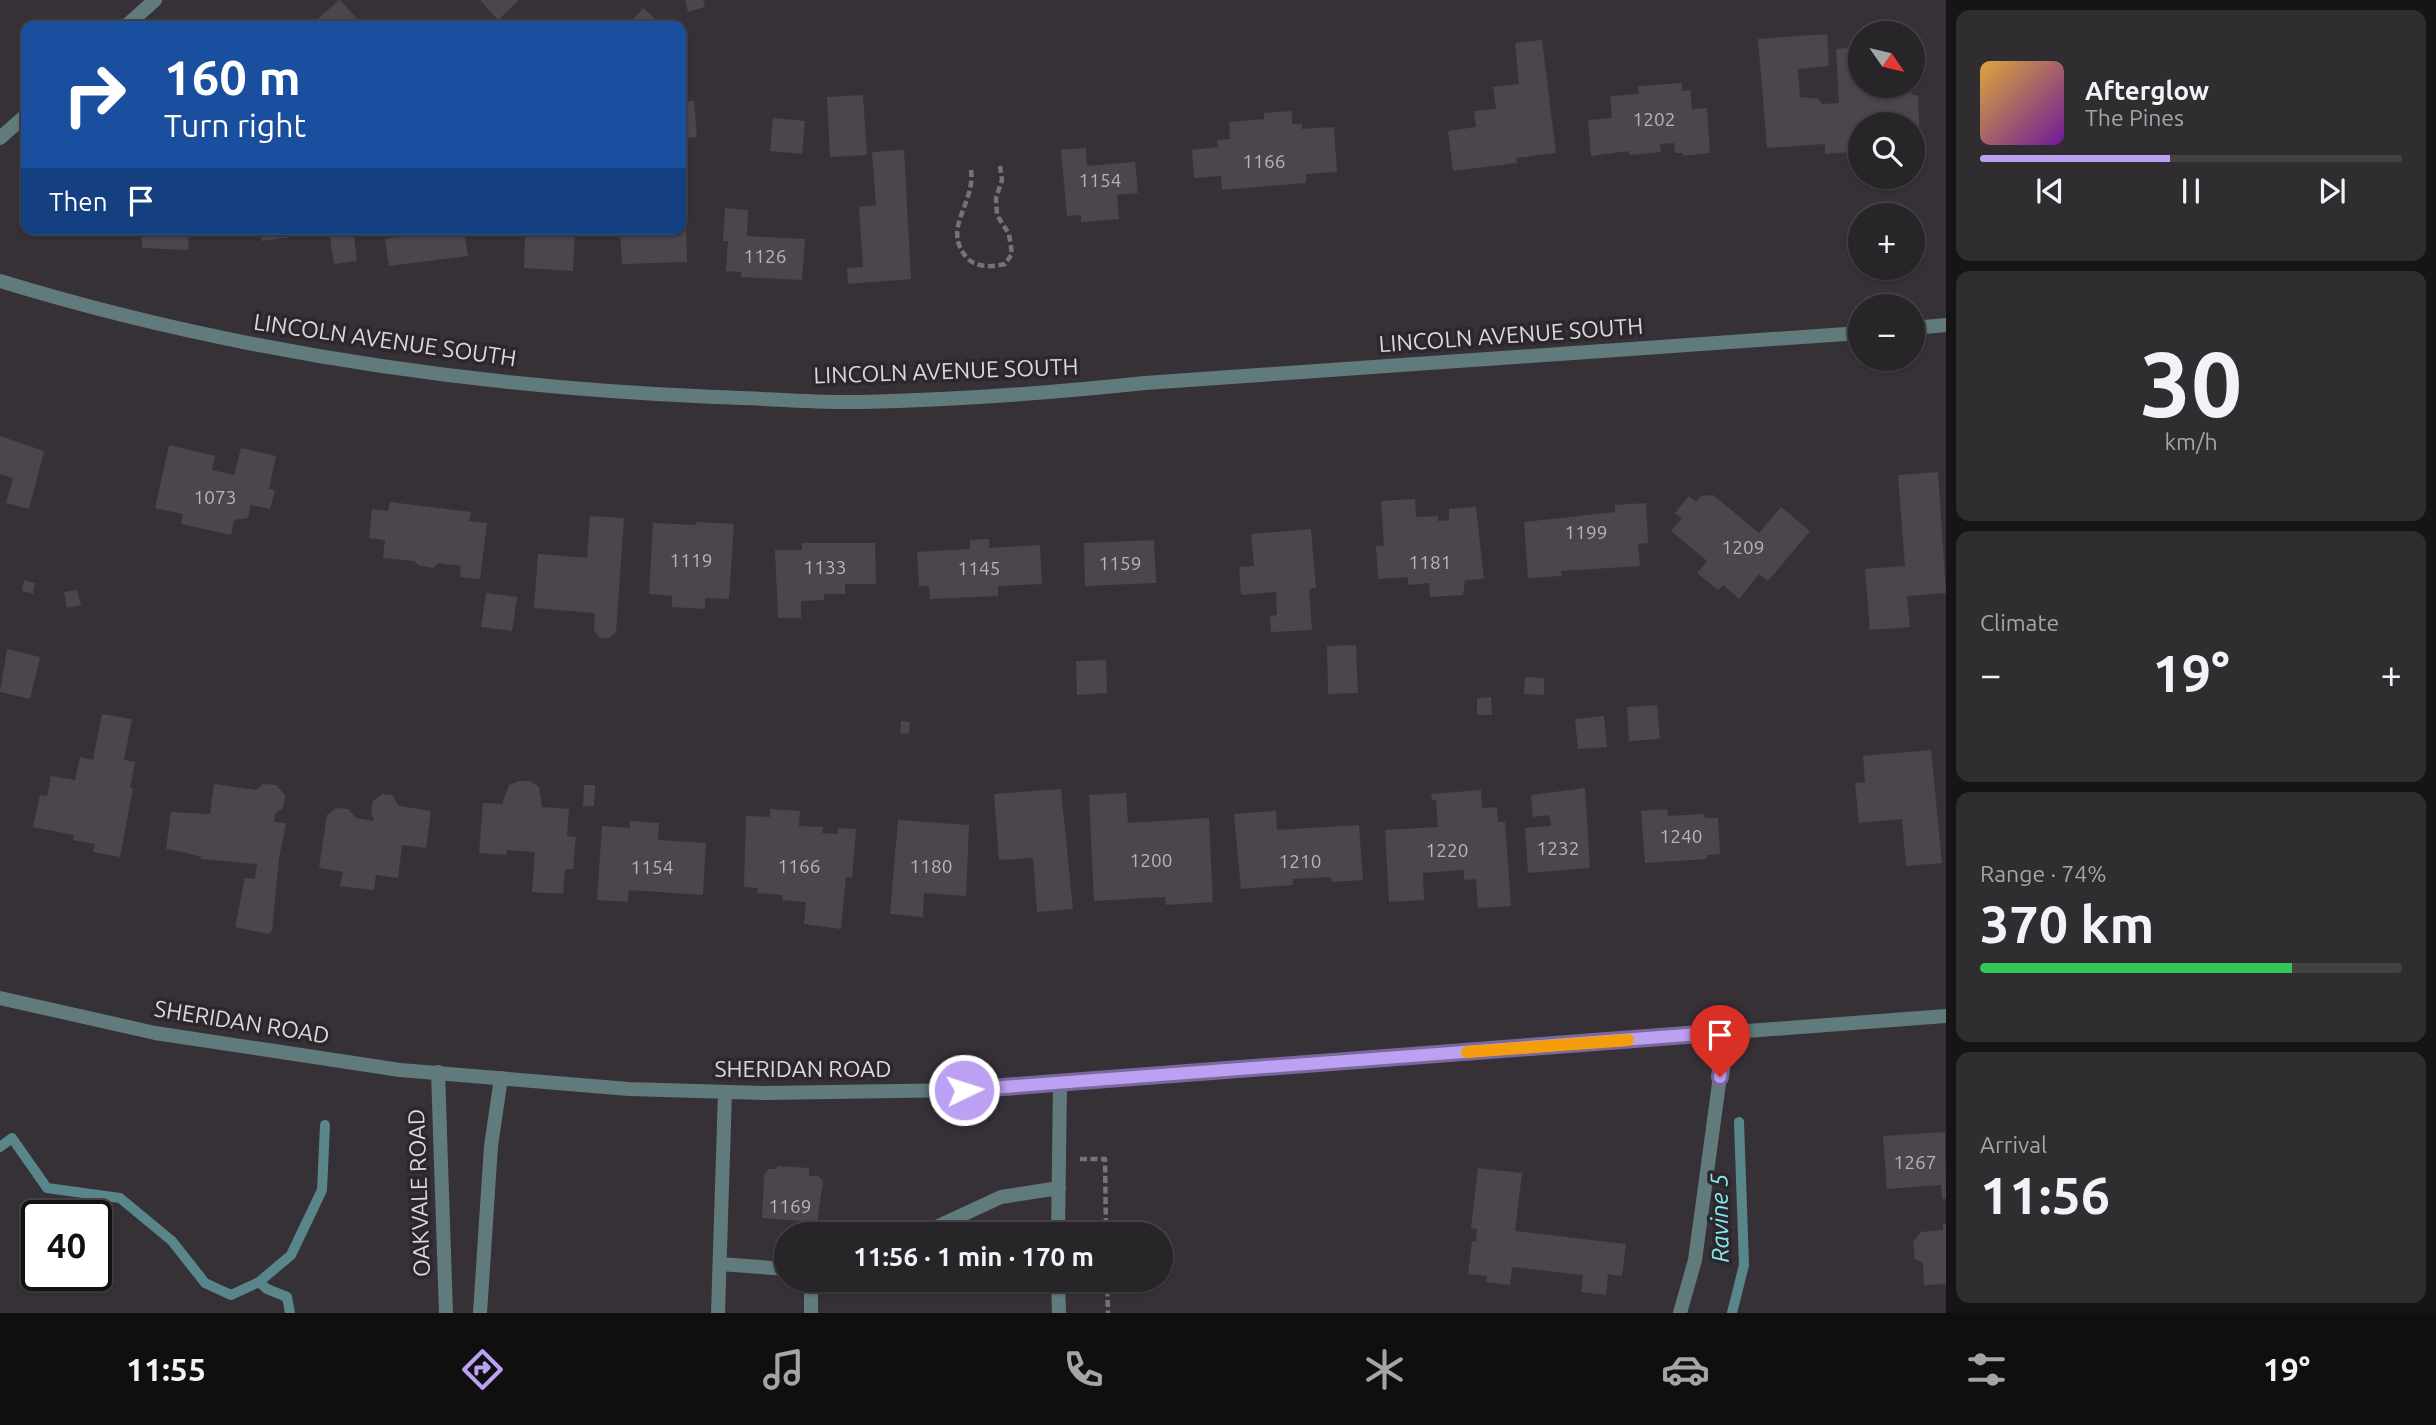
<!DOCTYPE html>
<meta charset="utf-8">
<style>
body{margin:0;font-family:Ubuntu,sans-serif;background:#302d30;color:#f1f3f6;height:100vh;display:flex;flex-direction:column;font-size:26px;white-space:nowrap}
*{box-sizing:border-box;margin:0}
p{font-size:23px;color:#a5a5a8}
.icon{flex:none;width:38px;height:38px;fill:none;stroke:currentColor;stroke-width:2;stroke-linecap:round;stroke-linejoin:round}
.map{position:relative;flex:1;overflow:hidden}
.sheet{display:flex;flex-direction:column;gap:10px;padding:10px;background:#161416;width:490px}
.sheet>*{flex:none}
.top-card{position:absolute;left:21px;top:21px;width:665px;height:214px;border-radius:14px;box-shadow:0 2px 5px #0004,0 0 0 2px #444245;background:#1a4fa0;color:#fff;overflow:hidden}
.needle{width:46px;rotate:124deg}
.controls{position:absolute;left:1848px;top:21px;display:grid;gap:14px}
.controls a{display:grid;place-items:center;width:77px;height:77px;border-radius:50%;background:#282528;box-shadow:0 2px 5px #0004,0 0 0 2px #444245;font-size:35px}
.speed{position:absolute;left:21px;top:1200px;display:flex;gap:14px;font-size:35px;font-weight:700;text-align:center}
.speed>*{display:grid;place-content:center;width:91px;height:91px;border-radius:50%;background:#282528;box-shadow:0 2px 5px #0004,0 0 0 2px #444245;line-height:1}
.speed .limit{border:4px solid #111;border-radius:10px;background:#fff;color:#111}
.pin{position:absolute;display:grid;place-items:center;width:60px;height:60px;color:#fff;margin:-72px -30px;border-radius:50% 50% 50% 0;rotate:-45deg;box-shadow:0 0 7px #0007}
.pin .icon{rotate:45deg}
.me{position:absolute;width:77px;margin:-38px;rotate:86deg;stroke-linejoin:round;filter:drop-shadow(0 0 5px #0008)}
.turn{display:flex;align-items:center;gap:24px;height:147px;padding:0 28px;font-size:32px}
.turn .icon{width:91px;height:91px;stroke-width:2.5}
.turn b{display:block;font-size:49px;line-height:60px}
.then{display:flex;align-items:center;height:66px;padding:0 28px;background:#0003;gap:14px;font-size:26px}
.big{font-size:52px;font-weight:700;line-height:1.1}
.sheet .card{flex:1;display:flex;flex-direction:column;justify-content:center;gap:10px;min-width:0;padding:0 24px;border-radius:14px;background:#302d30}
.sheet .dial{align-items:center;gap:0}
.dial b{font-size:91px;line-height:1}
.song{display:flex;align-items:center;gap:21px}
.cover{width:84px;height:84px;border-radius:10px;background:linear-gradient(135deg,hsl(40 70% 55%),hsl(280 70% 35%))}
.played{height:7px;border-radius:4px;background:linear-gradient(90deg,#bca0f2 45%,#444245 45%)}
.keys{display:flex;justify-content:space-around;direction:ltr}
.heat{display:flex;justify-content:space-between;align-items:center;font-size:38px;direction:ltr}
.charge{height:10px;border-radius:5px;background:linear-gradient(90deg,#34c759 74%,#444245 0)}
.trip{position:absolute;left:774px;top:1222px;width:399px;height:70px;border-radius:35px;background:#282528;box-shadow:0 2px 5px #0004,0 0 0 2px #444245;font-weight:700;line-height:70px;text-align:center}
.menu{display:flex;height:112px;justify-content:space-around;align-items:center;background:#100f10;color:#a5a5a8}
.menu .icon{width:49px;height:49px}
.menu .selected{color:#bca0f2}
.menu b{font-size:32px;color:#f1f3f6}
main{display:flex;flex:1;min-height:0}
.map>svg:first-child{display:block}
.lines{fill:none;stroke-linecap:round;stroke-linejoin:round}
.stream{stroke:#59868a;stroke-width:10}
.building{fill:#4c464c}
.path{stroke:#767276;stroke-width:4.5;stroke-dasharray:7 3.5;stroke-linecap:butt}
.service{stroke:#617a7c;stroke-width:14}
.minor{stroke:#617a7c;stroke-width:14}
.tertiary{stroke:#617a7c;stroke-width:14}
.route-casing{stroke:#7a689d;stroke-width:18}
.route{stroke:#bca0f2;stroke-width:12}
.slow{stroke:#f59e0b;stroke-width:12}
.labels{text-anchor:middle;stroke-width:7;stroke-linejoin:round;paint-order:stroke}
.number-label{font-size:19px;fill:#b7b4b7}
.street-label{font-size:23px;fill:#dbd8db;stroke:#2c272c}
.water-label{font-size:24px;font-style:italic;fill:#86ecf2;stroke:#2c272c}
</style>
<main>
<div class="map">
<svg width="1946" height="1313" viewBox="0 0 1946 1313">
<rect width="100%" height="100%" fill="#363136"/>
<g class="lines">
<!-- stream -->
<path class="stream" d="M0 1147 12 1138 47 1188 120 1198 172 1241 205 1283 231 1295 259 1282 291 1255 322 1190 325 1125
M259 1282 267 1289 287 1297 290 1313
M1732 1313 1744 1265 1739 1122"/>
</g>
<!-- building -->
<path class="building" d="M340 0 364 26H310L339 0Z
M480 0H519L498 20Z
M685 0H703L705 7 688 12Z
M643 8 654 18 647 26H639L632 21Z
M373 19 380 26H366Z
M1827 34 1829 66 1798 69 1800 97 1819 99 1822 104 1839 103 1836 49 1860 47V86H1911V94L1918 96 1920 143H1913V124H1860V146H1852L1849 152 1825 154V144L1767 148 1758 39Z
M1542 40 1556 153 1516 158 1517 163 1453 171 1448 131 1476 127 1474 111 1496 109 1493 87 1519 84 1515 43Z
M1682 83V91L1690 90 1692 109 1707 108 1710 153 1683 156V153H1675L1674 143 1660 144 1661 152 1630 155 1629 151 1591 156 1588 120 1612 118 1610 96 1639 94 1638 86Z
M863 95 867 155 830 157 827 97Z
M694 101 697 137 681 138V102Z
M1292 111V124H1302V129L1334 127 1337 172 1306 174V183L1222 190 1221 176 1194 178 1192 150 1218 147 1217 140 1230 139 1229 122 1264 119V113Z
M773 118 805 121 802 154 770 151Z
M1086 148 1087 166 1135 162 1138 193 1117 195 1119 219 1081 222V215L1067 216 1061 150Z
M904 150 911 279 848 284 847 268 863 267 859 207 876 205 872 152Z
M725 208 748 210 747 236 805 239 802 280 741 277V272L726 271 728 241H723Z
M686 219 687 262 622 264 620 229H681V220Z
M138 229H189L188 250 142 248V237H137Z
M260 229H353L357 261 334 264 329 232 262 241Z
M402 229H464L468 256 389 266 385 239 403 236Z
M525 229H575L573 271 524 268Z
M0 436 44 451 29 509 6 503 13 478 0 474Z
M169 445 215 456 212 470 234 475 241 448 276 456 269 489 275 490 270 509 251 505 248 518 234 520 231 535 181 524 183 514 155 508Z
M1938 472 1946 593 1907 596 1910 627 1870 630 1865 569 1905 566 1898 475Z
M1713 495 1759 533 1781 507 1810 531 1768 581 1759 574 1739 599 1723 585 1718 590 1697 573 1707 561 1671 531 1682 518 1675 513 1689 496 1696 502 1701 496Z
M1415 499 1416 517 1438 516V521L1449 520V509L1476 507 1484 579 1465 580 1463 595 1430 597 1429 583 1408 585V577L1378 579 1376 546H1384L1381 501Z
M390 502 471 512 469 521 487 523 480 579 460 577 461 566 438 563 433 568 418 565 415 561 383 558 385 540 369 538 372 509 388 511Z
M1646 503 1648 543 1638 544 1640 566 1561 571V576L1528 578 1524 522 1615 512V505Z
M590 516 624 518 616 632 609 638H600L594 630 595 613 534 608 538 554 587 558Z
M696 522 734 524 729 599 705 598V609L672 607V596L649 594 653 523 696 525Z
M1311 529 1316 588 1309 589 1312 630 1271 632 1270 616 1277 615 1276 592 1241 595 1239 567 1254 566 1251 534Z
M989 539V548L1040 545 1042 584 998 586V596L930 599 929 586H919L917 552 970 549V540Z
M1154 540 1156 583 1085 586 1084 543Z
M802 543H875L876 584H845V594H824V600L801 601V618H778L775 550H802Z
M24 580 35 583 33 594 22 591Z
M77 590 81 605 67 608 64 592Z
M486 593 517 597 512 631 481 627Z
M1356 645 1358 693 1328 694 1327 646Z
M7 649 40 657 30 699 0 692Z
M1106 660 1107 693 1077 695 1076 661Z
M1525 677 1544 678V695L1524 694Z
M1491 697 1492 715H1477V698Z
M1657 705 1660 739 1629 741 1627 707Z
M102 714 132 719 124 760 135 762 130 788H133L120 857 93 852 95 844 73 840 74 835 33 827 40 795 47 796 51 776 75 780 80 757 93 760Z
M1604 716 1607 747 1578 749 1575 719Z
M901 721 910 722 909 734 900 733Z
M1931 750 1942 863 1906 866 1902 819 1859 823 1855 783 1865 782 1863 756Z
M519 781H530L539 787 542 807 569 809 567 836 576 837 573 869H565L563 894 532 892 535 852 507 850V855L479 853 483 803 502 804 509 785Z
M214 784 256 790 263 784 276 785 285 795 283 808 275 814 274 822 286 823 279 858 272 931 268 934 235 927 245 878 255 879 257 864 201 859V857L187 853 166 849 171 812 210 814Z
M584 785H595L594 806H583Z
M1585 788 1590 868 1528 873 1525 828 1551 826 1549 815 1533 817 1531 795Z
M1061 789 1073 909 1037 912 1033 858 999 860 994 794Z
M1481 790 1482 808 1497 807 1498 822H1505L1511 906 1478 908 1476 879 1464 880V870L1423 873 1424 900 1389 902 1385 830 1438 827 1436 800H1432L1431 794Z
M1126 793 1128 823 1209 818 1213 902 1166 905 1165 897 1094 901 1089 795Z
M382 794 392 795 399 806 431 811 426 848 402 845 398 878 376 875 374 890 340 886 343 872 319 868 327 815 336 808 348 809 356 818 374 821 371 812 373 801Z
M770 809 800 811 799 826 823 827 822 833 837 834 838 828 856 829 852 878 846 877 841 929 804 924 806 902 782 900 783 895 757 893 758 888 744 887 746 816 770 817Z
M1667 809 1668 816 1704 814 1705 818H1718L1720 854 1707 855V859L1645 863 1641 811Z
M1276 811 1277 830 1359 825 1363 880 1332 882 1331 877 1293 879V885L1241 889 1234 814Z
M898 820 969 825 966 896 924 893 923 917 890 914Z
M630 821 659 823 658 840 706 843 703 895 629 890 628 902 597 900 602 826 630 828Z
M1945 1132 1946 1199H1942L1941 1185 1887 1189 1883 1136Z
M777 1166 809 1168V1176H818L823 1181 817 1222 762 1218 764 1175 769 1169H777Z
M1478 1168 1522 1173 1515 1231 1626 1244 1622 1276 1608 1274 1606 1295 1581 1292 1583 1275 1512 1267 1510 1285 1486 1282 1487 1276 1468 1274 1472 1241 1476 1242 1477 1229 1471 1228Z
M1943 1224H1946V1284L1924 1285 1923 1263 1915 1259 1913 1242 1921 1232 1943 1230Z"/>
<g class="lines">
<!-- path -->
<path class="path" d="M971 170C976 204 940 229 968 259 978 268 993 267 1005 264L1012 254 1009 234 997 215 996 198 1002 180 1000 166
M1080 1159H1105L1106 1234
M1107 1279 1108 1313"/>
<!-- service -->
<path class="service" d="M921 1234 1001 1197 1059 1188
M1058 1234 1060 1083
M720 1264 786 1269
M1058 1279 1059 1313
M480 1313 491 1146 501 1078
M718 1313 725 1092
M1680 1313 1695 1260 1726 1032"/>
<!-- minor -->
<path class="minor" d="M126 26 155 0
M0 138 26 115
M0 281C232 352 473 387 715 397 763 398 812 403 861 402 955 400 1050 393 1145 383L1860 333
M1913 328 1946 325
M438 1072 446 1313
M811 1313V1279"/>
<!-- tertiary -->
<path class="tertiary" d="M0 998 155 1033 400 1070 629 1089 765 1093 964 1090 1946 1016"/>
</g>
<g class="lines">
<defs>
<path id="route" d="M964 1090 1726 1032 1720 1077"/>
</defs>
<!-- route casing -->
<use href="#route" class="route-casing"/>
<!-- route -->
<use href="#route" class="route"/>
<!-- slow -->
<path class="slow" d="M1467 1052 1628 1040"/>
</g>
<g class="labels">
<!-- number labels -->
<g class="number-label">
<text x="1654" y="126">1202</text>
<text x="1264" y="168">1166</text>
<text x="1100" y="187">1154</text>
<text x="765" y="263">1126</text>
<text x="215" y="504">1073</text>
<text x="1586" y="539">1199</text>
<text x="1743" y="554">1209</text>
<text x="691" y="567">1119</text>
<text x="1430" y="569">1181</text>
<text x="1120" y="570">1159</text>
<text x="825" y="574">1133</text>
<text x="979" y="575">1145</text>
<text x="1681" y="843">1240</text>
<text x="1558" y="855">1232</text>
<text x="1447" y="857">1220</text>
<text x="1151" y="867">1200</text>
<text x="1300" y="868">1210</text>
<text x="799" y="873">1166</text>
<text x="931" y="873">1180</text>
<text x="652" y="874">1154</text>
<text x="1915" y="1169">1267</text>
<text x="790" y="1213">1169</text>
</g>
<!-- street labels -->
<g class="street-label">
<text transform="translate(1511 335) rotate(-4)" y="8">LINCOLN AVENUE SOUTH</text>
<text transform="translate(385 340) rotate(8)" y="8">LINCOLN AVENUE SOUTH</text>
<text transform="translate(946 371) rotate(-2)" y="8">LINCOLN AVENUE SOUTH</text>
<text transform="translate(242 1022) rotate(9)" y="8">SHERIDAN ROAD</text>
<text x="803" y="1077">SHERIDAN ROAD</text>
<text transform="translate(419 1193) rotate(-92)" y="8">OAKVALE ROAD</text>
</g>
<!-- water labels -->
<g class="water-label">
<text transform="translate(1720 1218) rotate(-91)" y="8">Ravine 5</text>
</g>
</g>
</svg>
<div class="controls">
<a><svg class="needle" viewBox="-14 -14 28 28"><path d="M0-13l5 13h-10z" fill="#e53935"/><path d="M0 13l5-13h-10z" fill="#a5a5a8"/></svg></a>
<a><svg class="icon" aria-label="search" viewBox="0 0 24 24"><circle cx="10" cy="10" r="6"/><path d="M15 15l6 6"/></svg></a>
<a>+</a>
<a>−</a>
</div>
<div class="speed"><div class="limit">40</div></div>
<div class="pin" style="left:1720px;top:1077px;background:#d93025"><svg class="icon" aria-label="arrive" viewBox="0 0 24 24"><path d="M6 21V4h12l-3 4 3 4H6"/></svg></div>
<svg class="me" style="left:964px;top:1090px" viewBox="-20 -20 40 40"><circle r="17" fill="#bca0f2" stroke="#fff" stroke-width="3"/><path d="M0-11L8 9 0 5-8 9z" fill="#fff"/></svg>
<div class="trip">11:56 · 1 min · 170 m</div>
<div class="top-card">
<div class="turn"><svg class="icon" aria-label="right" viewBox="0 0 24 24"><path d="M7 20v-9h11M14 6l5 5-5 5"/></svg><div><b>160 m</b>Turn right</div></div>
<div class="then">Then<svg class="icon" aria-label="arrive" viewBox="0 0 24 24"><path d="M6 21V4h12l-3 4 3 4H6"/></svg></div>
</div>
</div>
<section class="sheet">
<div class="card">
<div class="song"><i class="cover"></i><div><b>Afterglow</b><p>The Pines</p></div></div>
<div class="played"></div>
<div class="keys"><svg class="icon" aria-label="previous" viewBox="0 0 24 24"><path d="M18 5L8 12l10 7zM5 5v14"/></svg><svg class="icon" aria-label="pause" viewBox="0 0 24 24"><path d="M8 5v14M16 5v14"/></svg><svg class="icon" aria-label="next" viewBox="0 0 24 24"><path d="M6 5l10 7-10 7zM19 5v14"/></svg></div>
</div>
<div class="card dial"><b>30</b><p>km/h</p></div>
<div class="card"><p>Climate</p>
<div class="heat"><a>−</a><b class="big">19°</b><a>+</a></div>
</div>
<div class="card"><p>Range · 74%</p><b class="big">370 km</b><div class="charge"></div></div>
<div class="card"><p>Arrival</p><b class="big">11:56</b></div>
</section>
</main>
<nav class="menu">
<b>11:55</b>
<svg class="icon selected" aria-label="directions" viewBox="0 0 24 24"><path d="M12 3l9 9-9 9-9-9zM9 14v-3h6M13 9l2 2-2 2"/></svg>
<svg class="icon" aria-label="music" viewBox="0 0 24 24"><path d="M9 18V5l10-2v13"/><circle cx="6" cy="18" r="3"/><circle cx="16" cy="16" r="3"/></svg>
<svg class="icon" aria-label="phone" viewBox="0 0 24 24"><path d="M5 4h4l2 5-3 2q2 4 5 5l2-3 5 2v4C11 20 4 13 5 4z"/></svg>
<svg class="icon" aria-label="climate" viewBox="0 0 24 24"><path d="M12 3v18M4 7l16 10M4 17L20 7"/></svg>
<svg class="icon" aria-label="car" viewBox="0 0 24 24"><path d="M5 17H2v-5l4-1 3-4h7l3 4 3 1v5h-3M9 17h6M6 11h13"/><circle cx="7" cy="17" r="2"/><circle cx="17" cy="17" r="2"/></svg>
<svg class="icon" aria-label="filters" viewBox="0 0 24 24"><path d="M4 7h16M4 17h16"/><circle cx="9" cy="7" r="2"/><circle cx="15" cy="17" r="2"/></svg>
<b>19°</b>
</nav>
